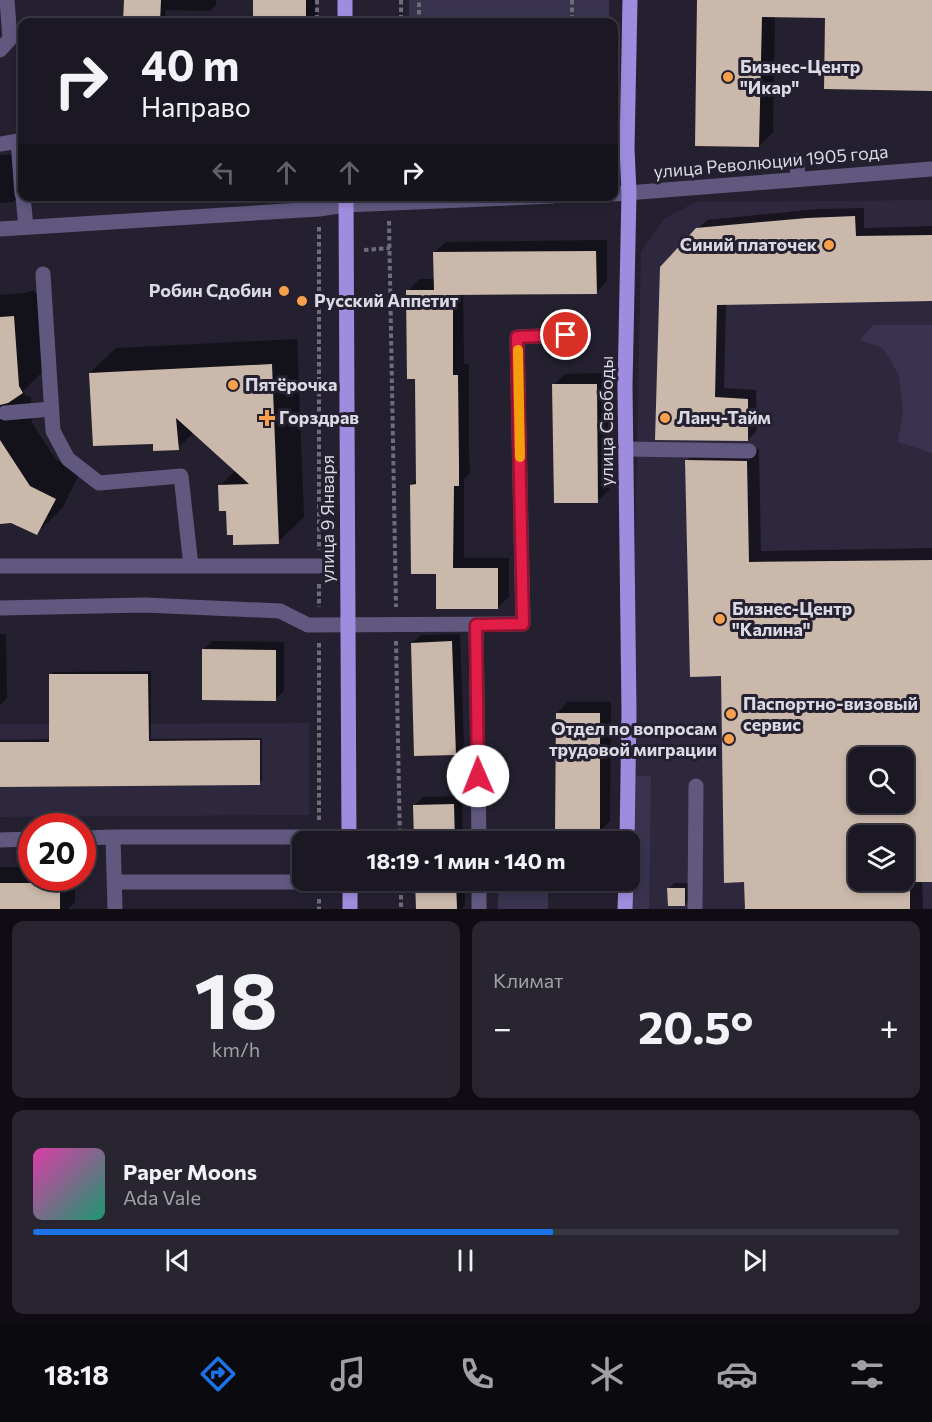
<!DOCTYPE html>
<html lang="ru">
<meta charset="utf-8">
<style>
body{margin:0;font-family:Commissioner,sans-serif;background:#282530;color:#f1f3f6;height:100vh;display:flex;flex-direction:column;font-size:22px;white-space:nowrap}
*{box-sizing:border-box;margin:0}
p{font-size:20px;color:#a0a0a6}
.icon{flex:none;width:33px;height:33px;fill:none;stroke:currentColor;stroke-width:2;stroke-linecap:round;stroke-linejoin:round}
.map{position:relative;height:909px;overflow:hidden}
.panel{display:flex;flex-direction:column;gap:12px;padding:12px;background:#0f0d13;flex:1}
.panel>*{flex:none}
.hud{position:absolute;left:18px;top:18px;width:600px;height:183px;border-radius:12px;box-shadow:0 3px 9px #0003,0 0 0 2px #393741;background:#1b1823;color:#f1f3f6;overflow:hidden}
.buttons{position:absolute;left:848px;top:747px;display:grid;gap:12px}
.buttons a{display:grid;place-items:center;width:66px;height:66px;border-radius:12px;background:#1b1823;box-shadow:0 3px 9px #0003,0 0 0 2px #393741;font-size:30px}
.speed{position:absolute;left:18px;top:813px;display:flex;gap:12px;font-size:30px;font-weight:700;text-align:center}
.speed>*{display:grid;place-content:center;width:78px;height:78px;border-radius:50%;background:#1b1823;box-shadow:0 3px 9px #0003,0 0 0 2px #393741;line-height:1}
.speed .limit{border:9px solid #d22;background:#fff;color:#111}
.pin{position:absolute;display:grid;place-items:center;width:51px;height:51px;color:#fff;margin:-26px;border:3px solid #fff;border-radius:50%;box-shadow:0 2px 6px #0007}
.me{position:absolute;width:66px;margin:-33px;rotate:359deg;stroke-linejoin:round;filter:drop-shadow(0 0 4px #0008)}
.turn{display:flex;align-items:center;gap:21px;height:126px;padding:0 24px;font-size:27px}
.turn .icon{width:78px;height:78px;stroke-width:2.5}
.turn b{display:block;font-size:42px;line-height:51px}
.lanes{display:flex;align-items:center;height:57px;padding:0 24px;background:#0003;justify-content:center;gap:30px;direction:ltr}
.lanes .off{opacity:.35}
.big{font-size:45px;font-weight:700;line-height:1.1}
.panel .widget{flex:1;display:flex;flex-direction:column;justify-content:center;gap:9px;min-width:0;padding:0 21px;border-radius:12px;background:#282530}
.panel .dial{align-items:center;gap:0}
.dial b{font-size:78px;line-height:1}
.song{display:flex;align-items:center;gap:18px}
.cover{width:72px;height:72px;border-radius:9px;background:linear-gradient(135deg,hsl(320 70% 55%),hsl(160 70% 35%))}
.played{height:6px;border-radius:3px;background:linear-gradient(90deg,#1a73e8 60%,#393741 60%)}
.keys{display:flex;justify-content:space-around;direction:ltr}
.heat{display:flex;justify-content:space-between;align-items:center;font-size:33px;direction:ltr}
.panel .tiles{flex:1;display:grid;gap:12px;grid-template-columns:1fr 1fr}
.widget:last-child{grid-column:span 2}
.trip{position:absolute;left:292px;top:831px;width:348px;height:60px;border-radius:12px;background:#1b1823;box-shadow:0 3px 9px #0003,0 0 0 2px #393741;font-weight:700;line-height:60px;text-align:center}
.menu{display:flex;height:96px;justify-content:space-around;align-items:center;background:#0b0a0e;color:#a0a0a6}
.menu .icon{width:42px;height:42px}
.menu .current{color:#1a73e8}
.menu b{font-size:27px;color:#f1f3f6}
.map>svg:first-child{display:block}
.built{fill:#2d283d;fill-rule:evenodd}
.green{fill:#39334f}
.shadow{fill:#0007;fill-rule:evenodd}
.building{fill:#cab8aa;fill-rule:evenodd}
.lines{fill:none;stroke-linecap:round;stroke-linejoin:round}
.path{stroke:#6f6c79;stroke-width:4;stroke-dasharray:4.5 3;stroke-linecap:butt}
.minor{stroke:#615880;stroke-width:15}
.major{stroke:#a08cde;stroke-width:15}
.route-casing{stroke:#92132f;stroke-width:15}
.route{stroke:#e11d48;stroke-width:10}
.slow{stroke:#f59e0b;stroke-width:10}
.poi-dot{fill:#f9a04d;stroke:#24202f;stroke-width:2}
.labels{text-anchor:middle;stroke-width:6;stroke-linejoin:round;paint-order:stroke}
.poi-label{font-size:18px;font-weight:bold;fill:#dbd9e3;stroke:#24202f;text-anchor:start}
.street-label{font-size:18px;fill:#dbd9e3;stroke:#24202f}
</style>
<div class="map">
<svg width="932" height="909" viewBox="0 0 932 909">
<rect width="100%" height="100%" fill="#24202f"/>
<!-- built -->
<path class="built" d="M932 200V909H628L630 880 629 841 641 251 665 218 696 202ZM858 758H903V802H858ZM858 836H903V880H858Z
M309 723V815L0 817V724Z"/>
<!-- green -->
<path class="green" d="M409 0H609V22H409Z
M873 325H932V453L898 442 903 411 899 375 883 348 860 340Z
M634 776H651L649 909H631Z
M498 881H548V909H498Z"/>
<!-- shadow -->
<path class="shadow" d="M126 0H216V5L210 11 166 10 165 22H125Z
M254 0H316L317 22H255Z
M699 0H932V89L827 16H775L773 132 759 146Z
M18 154 22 194 13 202 0 203V155Z
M864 208V228L932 226V299L726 303 724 388 756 390 757 430 748 440 656 438 697 229 707 220 817 209Z
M607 240V281L596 292 463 293 464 364H469V453L470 474 464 479V558H509V596L498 608 437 572 411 485 417 479 416 378 408 291 419 279H435L434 253 446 242Z
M33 290 40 298 48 366 23 391 26 396 31 397 32 423 56 460 80 472 63 507 37 533 11 522H0V295L27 293Z
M297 339 304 517 278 542 228 509 220 486 236 470 194 432 178 448 154 442 90 373 116 348Z
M607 373 609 490 597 501 554 385 565 374Z
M699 448 759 449 761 551 932 548V880H922L923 909H746V881L722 675 687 460ZM858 758H903V802H858ZM858 836H903V880H858Z
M0 634H6L7 698 0 705Z
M460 634 464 745 455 753 412 643 421 635Z
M212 641 284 642V691L275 699 204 649Z
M151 671V739L262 738V780L259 783 0 785V740L51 739 50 675 53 672Z
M568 702H611L610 821 599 832 557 713Z
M462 796 463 842H415L414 806 423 797Z
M0 867H32V878H75V902L68 909H0Z
M417 880H465V905L462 909H418Z
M674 883H690V899L685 905 669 889Z"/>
<!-- building -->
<path class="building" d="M124 0H161L160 22H123Z
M253 0H306V22H253Z
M697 0H932V91L824 89 825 18 762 17 759 147 695 146Z
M855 216 856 236 932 235V301L717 305 715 397 748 399V441L655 440 660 267 696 228 807 218Z
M596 251 597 294 453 295V375H458L459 465V486H454L453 568H498V609H436V574H411L410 485 416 484 415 379H407L406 290H434L433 252Z
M14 316 19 386 23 393 8 403 0 405V317Z
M272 364 279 544 233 545V535H227L226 511H219L218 485 249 484 176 418 179 450 153 451V444L93 446 89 373Z
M552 384H597L598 503H554Z
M0 440 30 486 56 499 37 535 11 523 0 524Z
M685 460 747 461 749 562 932 560V882H910V909H745L744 882 724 883 721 676 690 677ZM858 758H903V802H858ZM858 836H903V880H858Z
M452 641 456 755 414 756 411 643Z
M202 649 276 650V701L202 700Z
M49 674H148L149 741 260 740V785L0 787V742H49Z
M556 713H600V834L555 833Z
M454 804 455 842H414L413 805Z
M415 880H456L457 909H416Z
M0 883H44L45 886H60V909H0Z
M667 888H685V906H668Z"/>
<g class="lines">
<!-- path -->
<path class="path" d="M317 0V22
M401 0V22
M572 0V22
M419 22V0
M389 221 396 607
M319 227V550
M364 250 390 248
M319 584V607
M396 641 400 842
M319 820V641
M401 880V909
M319 899V909"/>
<!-- minor -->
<path class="minor" d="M0 50 10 39 7 0
M0 144 18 141 22 194
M797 161 798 179
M614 194 932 169
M23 196 26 227
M0 229 319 209 346 205 553 196
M43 274 53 431 68 459 99 483 181 476 191 566
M5 413 51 409
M626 449 749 451
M0 566H319
M0 608 145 605 280 611 308 625 523 624 517 337 566 335
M476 625 479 842
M113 837H349
M82 838 113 837 115 909
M0 840 32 839
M479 880V909
M116 882H350
M695 909 696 786"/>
<!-- major -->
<path class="major" d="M345 0V22
M346 196 349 842
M627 842 629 712 625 386 629 193 627 148 630 0
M350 880V909
M625 909 626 880"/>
</g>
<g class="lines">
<defs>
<path id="route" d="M478 776 476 625 523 624 517 337 566 335"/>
</defs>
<!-- route casing -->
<use href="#route" class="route-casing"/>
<!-- route -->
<use href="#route" class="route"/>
<!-- slow -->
<path class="slow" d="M518 350 520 457"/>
</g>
<!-- markers -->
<g class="poi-dot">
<circle cx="728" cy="77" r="6"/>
<circle cx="829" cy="245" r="6"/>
<circle cx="284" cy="291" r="6"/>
<circle cx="302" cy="301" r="6"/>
<circle cx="233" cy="385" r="6"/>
<path d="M264 409h6v6h6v6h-6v6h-6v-6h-6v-6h6z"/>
<circle cx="665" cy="418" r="6"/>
<circle cx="720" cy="619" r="6"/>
<circle cx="731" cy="714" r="6"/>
<circle cx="729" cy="739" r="6"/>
</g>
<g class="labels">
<!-- poi labels -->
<g class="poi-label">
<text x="740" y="73">Бизнес-Центр<tspan x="740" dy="21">"Икар"</tspan></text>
<text x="817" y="251" text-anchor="end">Синий платочек</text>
<text x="272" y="297" text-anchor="end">Робин Сдобин</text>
<text x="314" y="307">Русский Аппетит</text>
<text x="245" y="391">Пятёрочка</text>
<text x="279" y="424">Горздрав</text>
<text x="677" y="424">Ланч-Тайм</text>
<text x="732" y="615">Бизнес-Центр<tspan x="732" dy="21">"Калина"</tspan></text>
<text x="743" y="710">Паспортно-визовый<tspan x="743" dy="21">сервис</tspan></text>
<text x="717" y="735" text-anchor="end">Отдел по вопросам<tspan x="717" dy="21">трудовой миграции</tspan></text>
</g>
<!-- street labels -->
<g class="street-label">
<text transform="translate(771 162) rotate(-5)" y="6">улица Революции 1905 года</text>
<text transform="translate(607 421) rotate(-90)" y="6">улица Свободы</text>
<text transform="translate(328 519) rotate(-90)" y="6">улица 9 Января</text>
</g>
</g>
</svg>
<div class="buttons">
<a><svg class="icon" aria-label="search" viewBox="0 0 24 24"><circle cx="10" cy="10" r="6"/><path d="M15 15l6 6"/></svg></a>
<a><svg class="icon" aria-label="layers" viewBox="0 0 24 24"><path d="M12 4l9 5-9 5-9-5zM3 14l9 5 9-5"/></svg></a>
</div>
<div class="speed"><div class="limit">20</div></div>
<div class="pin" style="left:566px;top:335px;background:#d93025"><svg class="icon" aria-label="arrive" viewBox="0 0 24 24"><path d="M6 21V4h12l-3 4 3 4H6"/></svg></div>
<svg class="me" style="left:478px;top:776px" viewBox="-20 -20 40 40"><circle r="19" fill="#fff"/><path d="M0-13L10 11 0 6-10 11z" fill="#e11d48"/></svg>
<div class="trip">18:19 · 1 мин · 140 m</div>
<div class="hud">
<div class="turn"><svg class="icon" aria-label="right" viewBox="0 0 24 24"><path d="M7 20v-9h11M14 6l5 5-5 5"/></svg><div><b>40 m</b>Направо</div></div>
<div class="lanes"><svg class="icon off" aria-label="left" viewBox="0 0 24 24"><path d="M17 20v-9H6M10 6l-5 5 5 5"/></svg><svg class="icon off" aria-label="ahead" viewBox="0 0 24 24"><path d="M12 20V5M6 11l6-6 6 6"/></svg><svg class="icon off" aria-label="ahead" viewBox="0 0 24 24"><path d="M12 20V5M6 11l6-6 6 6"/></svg><svg class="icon" aria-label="right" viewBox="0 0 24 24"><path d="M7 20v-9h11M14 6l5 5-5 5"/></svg></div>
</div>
</div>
<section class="panel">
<div class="tiles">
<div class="widget dial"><b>18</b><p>km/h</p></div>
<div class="widget"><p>Климат</p>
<div class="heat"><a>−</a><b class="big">20.5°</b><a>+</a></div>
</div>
<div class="widget">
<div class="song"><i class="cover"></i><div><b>Paper Moons</b><p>Ada Vale</p></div></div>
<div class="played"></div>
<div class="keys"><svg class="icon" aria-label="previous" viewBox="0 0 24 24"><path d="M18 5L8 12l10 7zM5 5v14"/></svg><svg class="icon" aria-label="pause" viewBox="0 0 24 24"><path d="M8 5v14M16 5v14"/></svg><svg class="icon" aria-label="next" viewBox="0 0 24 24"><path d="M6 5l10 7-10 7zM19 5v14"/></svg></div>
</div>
</div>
</section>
<nav class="menu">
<b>18:18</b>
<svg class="icon current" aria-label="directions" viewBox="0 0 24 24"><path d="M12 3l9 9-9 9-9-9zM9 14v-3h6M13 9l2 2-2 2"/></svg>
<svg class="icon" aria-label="music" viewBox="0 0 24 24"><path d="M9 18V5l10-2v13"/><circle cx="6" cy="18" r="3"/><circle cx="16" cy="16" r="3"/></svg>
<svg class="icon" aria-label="phone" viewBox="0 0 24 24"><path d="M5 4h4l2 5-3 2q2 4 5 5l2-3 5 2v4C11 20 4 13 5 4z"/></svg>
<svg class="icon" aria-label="climate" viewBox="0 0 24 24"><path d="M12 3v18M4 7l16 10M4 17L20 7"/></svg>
<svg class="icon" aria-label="car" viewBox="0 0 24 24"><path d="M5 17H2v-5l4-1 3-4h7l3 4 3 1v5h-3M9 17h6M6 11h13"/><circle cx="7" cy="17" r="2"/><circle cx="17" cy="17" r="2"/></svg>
<svg class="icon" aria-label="filters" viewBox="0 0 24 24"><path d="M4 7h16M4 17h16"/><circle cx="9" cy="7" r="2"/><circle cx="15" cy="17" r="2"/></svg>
</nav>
